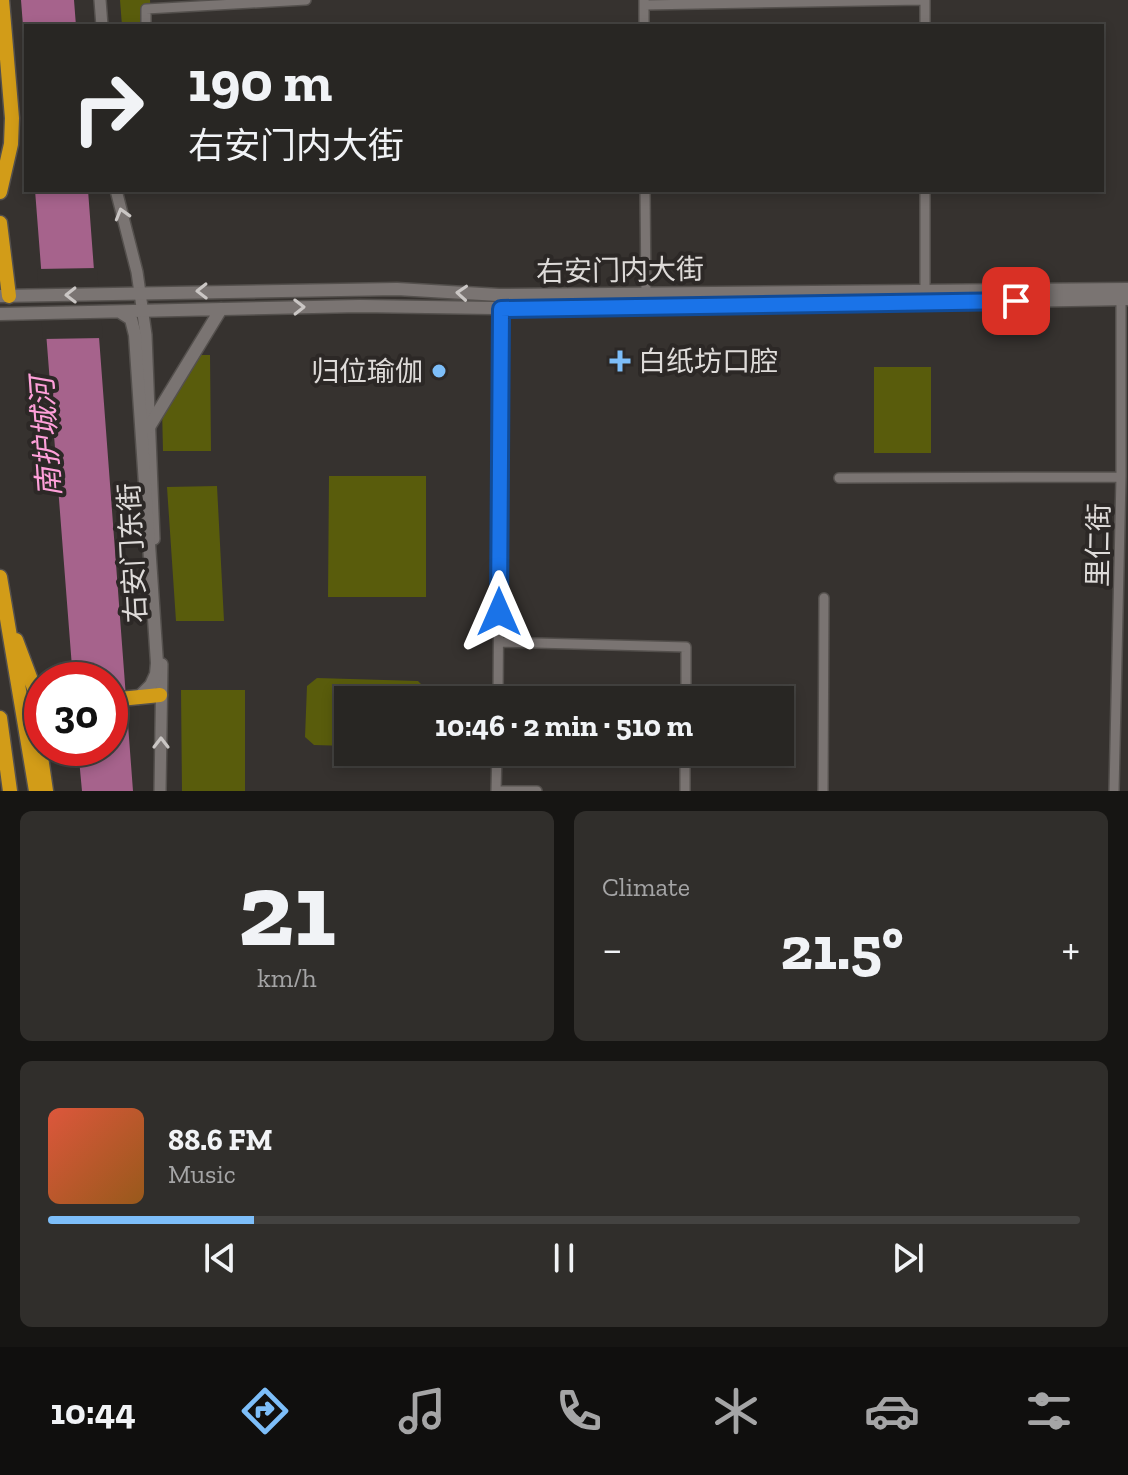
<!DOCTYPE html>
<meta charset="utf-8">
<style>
body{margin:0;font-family:"Zilla Slab","Noto Sans SC",serif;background:#302e2b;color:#f1f3f6;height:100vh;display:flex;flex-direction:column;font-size:30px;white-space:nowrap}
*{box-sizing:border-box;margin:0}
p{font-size:26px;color:#a5a5a6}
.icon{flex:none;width:44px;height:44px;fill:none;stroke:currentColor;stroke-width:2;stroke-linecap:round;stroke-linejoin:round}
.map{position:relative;height:791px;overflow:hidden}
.panel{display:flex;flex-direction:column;gap:20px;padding:20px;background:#161513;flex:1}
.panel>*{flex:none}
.guide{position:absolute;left:24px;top:24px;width:1080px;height:168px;border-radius:0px;box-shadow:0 4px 12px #0003,0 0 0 2px #444341;background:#282623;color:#f1f3f6;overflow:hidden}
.speed{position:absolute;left:24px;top:662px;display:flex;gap:16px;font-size:40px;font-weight:700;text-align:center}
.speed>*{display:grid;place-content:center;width:104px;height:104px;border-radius:50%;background:#282623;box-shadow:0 4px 12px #0003,0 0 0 2px #444341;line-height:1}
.speed .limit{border:12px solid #d22;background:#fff;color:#111}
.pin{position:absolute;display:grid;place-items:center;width:68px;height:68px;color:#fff;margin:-34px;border-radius:16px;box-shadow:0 4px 12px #0006}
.me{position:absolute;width:88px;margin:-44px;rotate:0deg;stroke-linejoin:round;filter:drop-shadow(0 0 6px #0008)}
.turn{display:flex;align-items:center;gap:28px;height:168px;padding:0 32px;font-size:36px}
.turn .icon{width:104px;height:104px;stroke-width:2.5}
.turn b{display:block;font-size:56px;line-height:68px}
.big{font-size:60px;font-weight:700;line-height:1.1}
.panel .widget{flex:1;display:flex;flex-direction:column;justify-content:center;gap:12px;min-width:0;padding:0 28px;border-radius:12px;background:#302e2b}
.panel .dial{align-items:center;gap:0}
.dial b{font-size:104px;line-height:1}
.song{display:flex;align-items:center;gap:24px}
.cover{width:96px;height:96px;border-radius:12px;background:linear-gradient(135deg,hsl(10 70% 55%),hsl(30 70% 35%))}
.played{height:8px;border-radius:4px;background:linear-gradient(90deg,#7dbef9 20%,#444341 20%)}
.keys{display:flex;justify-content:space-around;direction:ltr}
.heat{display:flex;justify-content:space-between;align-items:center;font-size:44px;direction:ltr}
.panel .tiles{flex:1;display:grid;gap:20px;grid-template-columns:1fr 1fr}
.widget:last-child{grid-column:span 2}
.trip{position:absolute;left:334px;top:686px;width:460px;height:80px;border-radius:0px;background:#282623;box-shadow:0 4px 12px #0003,0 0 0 2px #444341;font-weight:700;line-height:80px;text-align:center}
.tab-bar{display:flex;height:128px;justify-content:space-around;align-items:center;background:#100f0e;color:#a5a5a6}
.tab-bar .icon{width:56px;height:56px}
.tab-bar .on{color:#7dbef9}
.tab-bar b{font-size:36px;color:#f1f3f6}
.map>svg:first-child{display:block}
.green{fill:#595c0c}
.water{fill:#a6638c}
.pier{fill:#36322f}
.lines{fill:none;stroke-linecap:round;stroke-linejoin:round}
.minor-casing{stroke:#54504d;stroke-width:12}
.tertiary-casing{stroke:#54504d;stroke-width:14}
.secondary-casing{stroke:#54504d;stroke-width:15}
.trunk-casing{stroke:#54504d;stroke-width:17}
.minor{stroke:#7a7472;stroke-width:9}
.tertiary{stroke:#7a7472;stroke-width:11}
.secondary{stroke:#7a7472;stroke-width:12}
.trunk{stroke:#d29c18;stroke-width:14}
.oneway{stroke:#cac6c4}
.route-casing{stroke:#114b97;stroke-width:20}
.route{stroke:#1a73e8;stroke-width:14}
.poi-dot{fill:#7dbef9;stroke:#2c2826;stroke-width:3}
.labels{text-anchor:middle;stroke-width:8;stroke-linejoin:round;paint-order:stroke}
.street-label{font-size:28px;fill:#dedbd9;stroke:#2c2826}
.poi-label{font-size:28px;fill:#dedbd9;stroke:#2c2826;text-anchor:start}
.water-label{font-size:30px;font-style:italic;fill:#ffa0da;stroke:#2c2826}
</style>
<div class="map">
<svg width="1128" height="791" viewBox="0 0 1128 791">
<rect width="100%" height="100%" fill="#36322f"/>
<!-- green -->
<path class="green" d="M120 0H150L152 26H122Z
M195 355H210L211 451H163L162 408Z
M874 367H931V453H874Z
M329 476H426V597H328Z
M217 486 224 621H176L167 487Z
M317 678 418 681 429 692 428 700H348V746L314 745 305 737 307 686Z
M181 690H245V791H182Z"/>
<!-- water -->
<path class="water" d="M21 0H74L76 26H26V65Z
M35 190H88L133 791H82L78 748H110V680H73Z"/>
<!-- pier -->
<path class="pier" d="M97 268 103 338 43 339 37 269Z"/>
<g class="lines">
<defs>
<path id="minor" d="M644 0V26
M925 0V26
M644 5 921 0
M146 26V9L306 0
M645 190 646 295
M925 190V291
M839 478 1121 477
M499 642 686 647V700
M498 700 501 309
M496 791H537
M496 791 497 752
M685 791V752
M823 791 824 598
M1114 791 1121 477V299"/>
<path id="tertiary" d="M100 0 102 26
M116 190 137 272 146 335 154 539
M160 791 162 664"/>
<path id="secondary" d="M0 296 397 289 499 295 1128 289
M120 312 131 319 135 335 157 663 156 674 151 685 138 698
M0 314 360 306 569 309 1128 299
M149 427 221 309"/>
<path id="trunk" d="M0 192 11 144 12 118 2 0
M0 223 9 296
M0 577 36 791
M16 640 34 688 42 695
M110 700 160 695
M0 718 10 791
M42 732 40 750 46 791"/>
</defs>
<!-- minor casing -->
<use href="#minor" class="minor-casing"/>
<!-- tertiary casing -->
<use href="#tertiary" class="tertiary-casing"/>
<!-- secondary casing -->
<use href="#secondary" class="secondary-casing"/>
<!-- trunk casing -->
<use href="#trunk" class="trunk-casing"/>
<!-- minor -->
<use href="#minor" class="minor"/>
<!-- tertiary -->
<use href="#tertiary" class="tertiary"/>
<!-- secondary -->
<use href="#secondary" class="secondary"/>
<!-- trunk -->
<use href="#trunk" class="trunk"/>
</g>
<!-- one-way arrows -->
<defs><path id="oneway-chevron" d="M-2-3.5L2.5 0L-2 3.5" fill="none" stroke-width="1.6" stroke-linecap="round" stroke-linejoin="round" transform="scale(2)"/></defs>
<g class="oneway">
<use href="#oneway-chevron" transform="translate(122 214) rotate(-106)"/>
<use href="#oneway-chevron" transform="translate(202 291) rotate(179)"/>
<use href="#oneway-chevron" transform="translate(462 293) rotate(-176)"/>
<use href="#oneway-chevron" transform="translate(71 295) rotate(179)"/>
<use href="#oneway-chevron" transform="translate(299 307) rotate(-1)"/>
<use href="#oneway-chevron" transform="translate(161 743) rotate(-90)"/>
</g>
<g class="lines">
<defs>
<path id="route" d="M499 612 501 309 1016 301"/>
</defs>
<!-- route casing -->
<use href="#route" class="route-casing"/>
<!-- route -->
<use href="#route" class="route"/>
</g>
<!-- markers -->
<g class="poi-dot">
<path d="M616 349h8v8h8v8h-8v8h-8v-8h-8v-8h8z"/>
<circle cx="439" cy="371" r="8"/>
</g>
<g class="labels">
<!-- street labels -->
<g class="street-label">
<text transform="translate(620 270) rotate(-1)" y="10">右安门内大街</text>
<text transform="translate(1098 545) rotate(-89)" y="10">里仁街</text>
<text transform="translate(132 553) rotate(-93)" y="10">右安门东街</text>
</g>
<!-- poi labels -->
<g class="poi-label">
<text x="638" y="371">白纸坊口腔</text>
<text x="423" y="381" text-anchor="end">归位瑜伽</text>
</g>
<!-- water labels -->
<g class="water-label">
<text transform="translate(46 437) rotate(-94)" y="10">南护城河</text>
</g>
</g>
</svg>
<div class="speed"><div class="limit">30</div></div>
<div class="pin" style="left:1016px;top:301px;background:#d93025"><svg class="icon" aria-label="arrive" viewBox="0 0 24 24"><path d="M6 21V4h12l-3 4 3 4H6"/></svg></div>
<svg class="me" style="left:499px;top:612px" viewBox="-20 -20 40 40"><path d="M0-17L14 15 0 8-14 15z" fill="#1a73e8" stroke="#fff" stroke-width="4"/></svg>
<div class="trip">10:46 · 2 min · 510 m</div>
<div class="guide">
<div class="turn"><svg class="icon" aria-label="right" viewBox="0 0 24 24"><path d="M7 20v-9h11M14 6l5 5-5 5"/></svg><div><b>190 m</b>右安门内大街</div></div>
</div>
</div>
<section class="panel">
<div class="tiles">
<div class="widget dial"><b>21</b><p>km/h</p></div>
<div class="widget"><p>Climate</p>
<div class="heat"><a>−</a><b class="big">21.5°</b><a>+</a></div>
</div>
<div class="widget">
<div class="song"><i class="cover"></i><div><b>88.6 FM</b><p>Music</p></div></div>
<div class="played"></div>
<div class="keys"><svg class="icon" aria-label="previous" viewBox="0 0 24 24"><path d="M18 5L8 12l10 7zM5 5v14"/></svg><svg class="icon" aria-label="pause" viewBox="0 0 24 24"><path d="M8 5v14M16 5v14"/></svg><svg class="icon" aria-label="next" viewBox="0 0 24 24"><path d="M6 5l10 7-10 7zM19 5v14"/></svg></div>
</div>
</div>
</section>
<nav class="tab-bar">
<b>10:44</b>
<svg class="icon on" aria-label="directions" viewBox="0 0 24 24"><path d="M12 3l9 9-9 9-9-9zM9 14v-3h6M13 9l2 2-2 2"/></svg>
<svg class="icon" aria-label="music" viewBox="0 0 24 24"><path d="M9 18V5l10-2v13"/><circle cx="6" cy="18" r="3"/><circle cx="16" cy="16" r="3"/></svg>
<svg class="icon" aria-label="phone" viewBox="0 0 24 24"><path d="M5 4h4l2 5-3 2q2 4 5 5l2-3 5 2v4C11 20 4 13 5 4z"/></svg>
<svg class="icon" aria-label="climate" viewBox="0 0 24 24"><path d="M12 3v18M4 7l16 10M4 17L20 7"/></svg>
<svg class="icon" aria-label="car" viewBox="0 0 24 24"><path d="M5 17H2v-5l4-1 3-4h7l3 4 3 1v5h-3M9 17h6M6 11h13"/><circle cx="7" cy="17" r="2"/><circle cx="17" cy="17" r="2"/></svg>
<svg class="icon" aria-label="filters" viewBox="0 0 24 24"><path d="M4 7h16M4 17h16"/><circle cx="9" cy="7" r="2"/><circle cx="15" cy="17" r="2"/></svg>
</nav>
